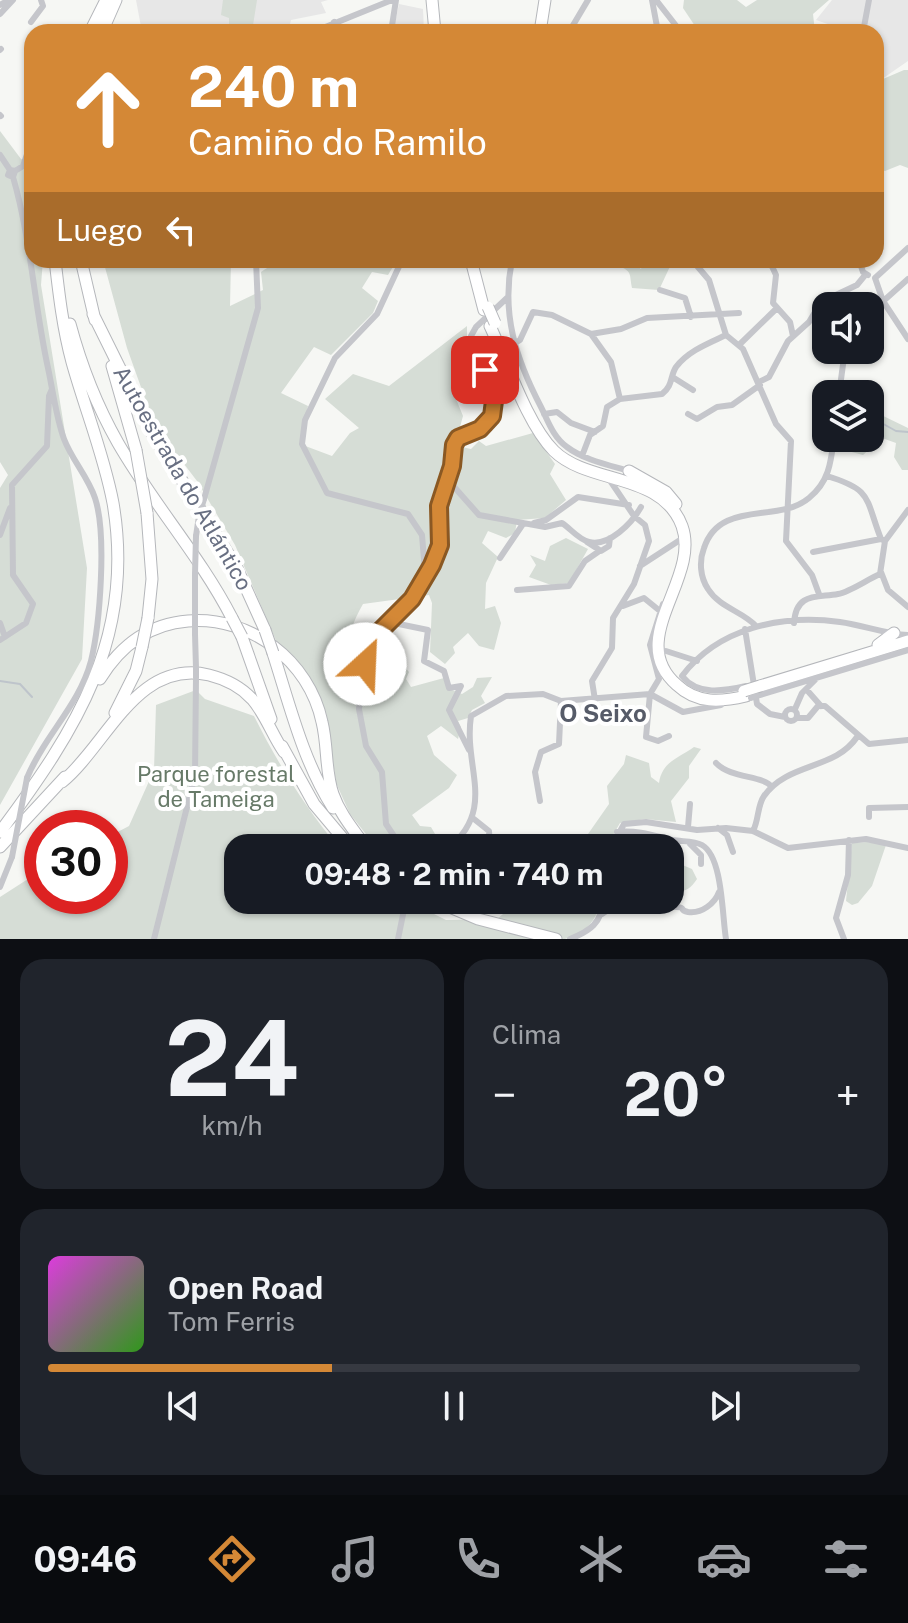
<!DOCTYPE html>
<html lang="es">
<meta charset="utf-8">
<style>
body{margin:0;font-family:"Public Sans",sans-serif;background:#20242c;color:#f1f3f6;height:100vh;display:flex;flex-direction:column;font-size:30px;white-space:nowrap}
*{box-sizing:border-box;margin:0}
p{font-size:26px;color:#9ea1a6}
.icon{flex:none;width:44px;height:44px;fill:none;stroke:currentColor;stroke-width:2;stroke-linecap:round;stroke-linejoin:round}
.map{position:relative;height:939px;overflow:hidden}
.drawer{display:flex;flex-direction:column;gap:20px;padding:20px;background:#0d0f14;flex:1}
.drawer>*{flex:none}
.guide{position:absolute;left:24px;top:24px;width:860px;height:244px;border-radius:24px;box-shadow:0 2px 6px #0004;background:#d48836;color:#fff;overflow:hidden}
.tools{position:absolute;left:812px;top:292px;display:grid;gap:16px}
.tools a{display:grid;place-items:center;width:72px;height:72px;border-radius:16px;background:#171b24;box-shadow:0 2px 6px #0004;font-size:40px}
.speed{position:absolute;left:24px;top:810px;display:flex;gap:16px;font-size:40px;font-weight:700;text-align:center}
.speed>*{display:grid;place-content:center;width:104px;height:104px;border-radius:50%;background:#171b24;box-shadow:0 2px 6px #0004;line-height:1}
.speed .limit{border:12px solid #d22;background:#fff;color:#111}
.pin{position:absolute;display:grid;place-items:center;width:68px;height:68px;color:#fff;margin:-34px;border-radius:16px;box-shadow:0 4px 12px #0006}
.me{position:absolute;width:88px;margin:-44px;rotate:25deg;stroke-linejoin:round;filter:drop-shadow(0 0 6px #0008)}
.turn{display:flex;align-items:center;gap:28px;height:168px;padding:0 32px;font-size:36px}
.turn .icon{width:104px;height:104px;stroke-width:2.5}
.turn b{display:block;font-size:56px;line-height:68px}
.then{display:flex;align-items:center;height:76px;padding:0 32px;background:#0003;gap:16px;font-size:30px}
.big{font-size:60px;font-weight:700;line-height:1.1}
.drawer .widget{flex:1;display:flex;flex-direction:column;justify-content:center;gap:12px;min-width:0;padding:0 28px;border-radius:24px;background:#20242c}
.drawer .dial{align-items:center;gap:0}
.dial b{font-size:104px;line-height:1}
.song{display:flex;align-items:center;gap:24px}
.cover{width:96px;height:96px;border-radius:12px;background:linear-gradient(135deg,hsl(300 70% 55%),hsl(110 70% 35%))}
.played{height:8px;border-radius:4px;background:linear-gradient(90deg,#d48836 35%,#363941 35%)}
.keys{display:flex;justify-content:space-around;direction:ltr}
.heat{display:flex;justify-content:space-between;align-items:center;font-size:44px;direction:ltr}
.drawer .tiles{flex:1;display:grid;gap:20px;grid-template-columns:1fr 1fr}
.widget:last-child{grid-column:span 2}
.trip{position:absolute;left:224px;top:834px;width:460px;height:80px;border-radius:24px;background:#171b24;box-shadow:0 2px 6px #0004;font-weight:700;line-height:80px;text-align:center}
.tabs{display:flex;height:128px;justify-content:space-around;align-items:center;background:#090b0e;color:#9ea1a6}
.tabs .icon{width:56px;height:56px}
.tabs .active{color:#d48836}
.tabs b{font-size:36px;color:#f1f3f6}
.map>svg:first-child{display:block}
.built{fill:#e7e7e7}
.green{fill:#d6ddd6}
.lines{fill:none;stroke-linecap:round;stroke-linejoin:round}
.stream{stroke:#bec4cb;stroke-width:2}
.highway-casing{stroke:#b5b7bb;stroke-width:13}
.minor{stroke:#c5c6cb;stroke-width:6}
.highway{stroke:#fff;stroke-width:11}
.highway-bridge-casing{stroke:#b5b7bb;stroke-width:13;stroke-linecap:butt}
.minor-bridge{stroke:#c5c6cb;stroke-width:6}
.highway-bridge{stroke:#fff;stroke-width:11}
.route-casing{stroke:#8a5823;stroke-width:20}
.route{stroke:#d48836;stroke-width:14}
.labels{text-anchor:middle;stroke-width:8;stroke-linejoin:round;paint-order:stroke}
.street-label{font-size:22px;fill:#686f82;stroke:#fff}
.park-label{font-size:22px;fill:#677a68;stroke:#fff}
.neighbourhood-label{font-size:24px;font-weight:bold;fill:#565b68;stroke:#fff}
</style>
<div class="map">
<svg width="908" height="939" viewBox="0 0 908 939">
<rect width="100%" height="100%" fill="#f6f7f4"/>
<!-- built -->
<path class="built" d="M136 0H328L321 2 326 13 291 20 288 32H142Z
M832 0H908V61L882 79 876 78V32H851L816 20Z
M399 4 423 9 424 32H393Z"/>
<!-- green -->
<path class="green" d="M223 0H257L253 25 229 31V18L221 15Z
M684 0H737L746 7 757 0H829L813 14 815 32H699L683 8Z
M904 70H908V168L900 165 885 171 876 168V82Z
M0 131 21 159 32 163V260H43L41 285 87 568 82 659 0 805V488L8 475 0 462Z
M103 260H231L230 306 263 290 261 272C289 251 363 260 397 260L388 275 372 272 362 288 378 301 373 313 331 355 314 347 281 393 308 406 300 444 332 456 350 433 359 428 325 399 353 374 389 386 467 326V341L459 349 471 363 481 367 483 377 452 389 463 416 460 427 466 433 460 436 457 446 471 449 479 441 486 446 533 433 555 464 550 474 566 500 545 518 517 520 515 533 506 538 488 531 482 543 498 557 486 583 485 609 495 606 501 623 494 650 479 646 468 633 453 647 455 653 445 664 430 652 432 603 429 595 363 604C350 627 346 642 350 669L362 666 382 641 409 672 406 679 411 687 444 678 447 688 462 694 473 687 477 678 492 677 481 696 485 703 472 710 468 718 458 721 461 727 458 739 441 726 427 736 434 755 457 775 449 788 412 815 420 826 431 827 443 848H377L350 814 336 783 326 712 305 676 277 643 235 545 197 481 181 460 162 446 127 348Z
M622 260H630L641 269 644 260H673L659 290 632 288C629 273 633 273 618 265Z
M873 411 908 428V470H902L894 457 896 443 882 438 863 455 848 451 852 438H870V413Z
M566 538 588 549 569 583 551 585 529 577 536 565 530 555 545 561 550 546Z
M196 690 205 699 254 716C278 764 305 807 339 848H238V900H406L446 920 497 919 515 904 531 911 545 900H618L600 907C591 927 585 932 565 939H0V897L42 870V896H110V836L129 826 154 770 156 705Z
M694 747 701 749 689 766V778L671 801 676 822 645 819 620 823 613 835 635 833 678 846 680 864 692 869 697 879C690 890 683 893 670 891L673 875 670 848H569L576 835 588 834 609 804 607 786 624 764 626 755 649 763 651 777 659 783C662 762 677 759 694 747Z
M867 842 886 845 872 886 858 903 852 905 846 901 852 843Z"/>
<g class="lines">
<!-- stream -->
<path class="stream" d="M883 397 878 421 896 431 908 432
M0 681 20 684 32 697"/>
<defs>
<path id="highway" d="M432 0 435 32
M90 32 106 0
M102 32 116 0
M540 32 545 0
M81 260 95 320
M471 260 484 310
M93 314 152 433 236 566 265 630
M70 324C81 365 97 406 118 443 153 504 200 556 232 618
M490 326C507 362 527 424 554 451 589 485 662 472 682 526 701 579 624 639 677 685 697 704 721 702 746 696
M112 366 136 450
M629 471 666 492 676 504
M147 513 152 579 148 618
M242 637 271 719
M878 645 894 633
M273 653C290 706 303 761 333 808
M100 679C120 646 149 624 188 621 251 616 309 661 322 722 328 746 325 771 333 794 340 814 353 829 365 846
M760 686 908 641
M115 713 136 671 142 647
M282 746 314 804 351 848
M62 782C107 745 137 658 209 675 225 679 241 687 252 699 266 715 272 735 284 752
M0 832C76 730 136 637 113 503 104 455 85 409 72 362 63 329 59 295 55 260
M0 847 65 777
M433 900 478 919 556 939"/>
</defs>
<!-- highway casing -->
<use href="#highway" class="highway-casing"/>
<!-- minor -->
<path class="minor" d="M652 0 658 32
M656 0 681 32
M0 5 9 0
M0 14 13 0
M31 22 43 6 41 0
M334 22 340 32
M313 32 392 0
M391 32 396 0
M569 32 588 0
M863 32 869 0
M0 50 1 49
M0 115 1 116
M0 155 10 170
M10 170 15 171 13 177 8 175Z
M15 171 23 166 32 140
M13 177C31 239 34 304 48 368 53 391 56 417 64 439 72 460 88 477 95 498 107 534 100 624 91 661 79 706 44 736 27 778
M908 248 875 278 883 301 908 339
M402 260 377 314 335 358 305 420 302 444 327 493 408 514 422 535 425 572 412 599 377 634 363 672 359 709 366 746 382 772 386 824 402 848
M512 260C501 314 516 359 541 407 548 421 553 437 567 447 584 460 609 465 629 471
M692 260 709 280 726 335 743 349 776 424 791 441 786 541 812 575 819 594
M769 260 776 275 773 303 790 322 793 336
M859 260 863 272 868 275
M660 290 685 298 691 317
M870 313 908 279
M591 334 611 362 620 399 662 394C673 386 670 376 676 367 688 351 709 343 726 335
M512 345 520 340 533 312 552 315 591 334 621 329 647 318 739 313
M739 345 776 309
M504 365 475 345 471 336 476 327 508 297
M674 378 693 390
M759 382 769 377 788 341 809 322 821 302 857 285 866 274
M839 394 845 350
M544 414 557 412 571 423 595 432
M688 414 697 419 717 407 732 405 760 385
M582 456 590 435 603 426 607 407 620 399
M827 476C873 490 865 498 881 539L885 541
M448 480 479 515 545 527 562 523C571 529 578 539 589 542 609 547 632 523 641 507
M204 499 258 308 256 260
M534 523 546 520 578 497 629 505
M0 535 10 508
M196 536 199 516
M885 541 908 510
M587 542 601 551 609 546 610 538
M813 552 881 539
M500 558 523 524
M640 566 680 540
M425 572C444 553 436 533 439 508 441 494 448 480 452 467 453 459 451 449 455 442 462 431 486 432 493 413 502 391 490 384 485 367L495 357
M881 572 888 590 908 607
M195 574V607
M517 590 569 586 585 561 598 552
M663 604 650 645 659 679 650 694 683 712 721 705
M623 606 644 598 660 611
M389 622 428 630 424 661 444 671 449 688 461 686 449 710 469 750
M0 623 5 637
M794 623C796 592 817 598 838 594 850 592 868 579 880 574L885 541
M756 626C742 611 720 608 708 589 700 577 699 561 704 548 720 499 778 524 809 498 829 482 831 462 834 438
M745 629 757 704 770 714 785 717
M195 634 196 668
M0 640 26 623 33 604 13 575 12 485 47 446 49 396 52 389
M666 651 697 661
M746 686C724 691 698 696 682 676 718 628 782 614 840 622 863 625 885 634 908 635
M806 689 821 706
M757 696 908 650
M595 700 592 681 612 648 613 618 634 584 649 541 645 525 634 516 611 482
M785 715a6 6 0 1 1 12 0a6 6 0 1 1-12 0Z
M795 709 802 693 815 680
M797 718H808L818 706H825L869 744 908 740
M716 763C731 779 763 775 772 787
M540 801 535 772 541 752 559 744 561 701
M869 817V808L908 807
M474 819 489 831 490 848
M688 827 690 804
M718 828 727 835 733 852
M753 831C759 820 757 806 764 796 788 762 835 770 857 737
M617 832C637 830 652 835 672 840 682 842 693 840 702 845 723 857 722 916 726 939
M690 844 701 855V864
M449 848C497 807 463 768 471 716L506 696 543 694 561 701 650 694 646 737 658 741 669 736
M611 848 624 824 646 822 697 830 726 828 753 831 788 848 866 839 908 848
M0 887 12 857
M634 900C654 916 658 906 676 907 687 907 678 910 688 912 702 914 715 903 719 892
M602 914 623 900
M154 939 195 775 196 678
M398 939 406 900
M570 939C590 931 602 923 603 900
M844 939 836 918 848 875 849 840"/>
<!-- highway -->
<use href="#highway" class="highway"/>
<defs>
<path id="highway-bridge" d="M488 307 495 323
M136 450 147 513
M232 618 242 637
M265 630 273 653
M142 647 148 618
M744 691 760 686"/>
</defs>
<!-- highway-bridge casing -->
<use href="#highway-bridge" class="highway-bridge-casing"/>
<!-- minor-bridge -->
<path class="minor-bridge" d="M199 516 204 499
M195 574 196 536
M195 607V634
M196 668V678
M751 698 757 696
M12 857 27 778"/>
<!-- highway-bridge -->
<use href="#highway-bridge" class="highway-bridge"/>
</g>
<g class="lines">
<defs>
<path id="route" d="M365 664 377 634 412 599 432 565 440 545 439 506 452 466 454 445 458 438 480 429 492 416 496 386 485 370"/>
</defs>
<!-- route casing -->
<use href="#route" class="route-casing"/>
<!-- route -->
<use href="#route" class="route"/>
</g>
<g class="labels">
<!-- street labels -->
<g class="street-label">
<text transform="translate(183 478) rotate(60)" y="8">Autoestrada do Atlántico</text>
</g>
<!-- park labels -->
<g class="park-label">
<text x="216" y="782">Parque forestal<tspan x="216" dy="25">de Tameiga</tspan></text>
</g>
<!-- neighbourhood labels -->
<g class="neighbourhood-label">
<text x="603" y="722">O Seixo</text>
</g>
</g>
</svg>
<div class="tools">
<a><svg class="icon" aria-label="sound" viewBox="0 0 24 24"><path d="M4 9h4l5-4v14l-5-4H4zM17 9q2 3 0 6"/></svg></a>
<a><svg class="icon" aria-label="layers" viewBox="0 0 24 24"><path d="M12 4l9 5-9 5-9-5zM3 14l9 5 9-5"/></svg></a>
</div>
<div class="speed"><div class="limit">30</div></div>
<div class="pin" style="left:485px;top:370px;background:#d93025"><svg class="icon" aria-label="arrive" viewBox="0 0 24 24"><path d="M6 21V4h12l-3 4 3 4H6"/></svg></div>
<svg class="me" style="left:365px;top:664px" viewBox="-20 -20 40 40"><circle r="19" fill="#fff"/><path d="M0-13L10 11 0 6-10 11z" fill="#d48836"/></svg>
<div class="trip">09:48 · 2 min · 740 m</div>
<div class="guide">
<div class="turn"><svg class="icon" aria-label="ahead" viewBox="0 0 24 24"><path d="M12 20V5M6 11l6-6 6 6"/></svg><div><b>240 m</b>Camiño do Ramilo</div></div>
<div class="then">Luego<svg class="icon" aria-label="left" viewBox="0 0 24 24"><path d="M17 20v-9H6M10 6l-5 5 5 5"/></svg></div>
</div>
</div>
<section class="drawer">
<div class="tiles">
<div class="widget dial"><b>24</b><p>km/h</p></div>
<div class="widget"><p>Clima</p>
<div class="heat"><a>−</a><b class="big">20°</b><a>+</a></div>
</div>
<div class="widget">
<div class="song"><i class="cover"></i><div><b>Open Road</b><p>Tom Ferris</p></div></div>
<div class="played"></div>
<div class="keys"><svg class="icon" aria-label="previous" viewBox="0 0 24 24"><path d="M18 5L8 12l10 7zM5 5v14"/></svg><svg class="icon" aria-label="pause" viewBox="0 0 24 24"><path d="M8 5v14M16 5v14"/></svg><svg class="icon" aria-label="next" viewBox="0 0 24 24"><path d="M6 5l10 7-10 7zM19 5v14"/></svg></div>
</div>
</div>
</section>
<nav class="tabs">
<b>09:46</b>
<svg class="icon active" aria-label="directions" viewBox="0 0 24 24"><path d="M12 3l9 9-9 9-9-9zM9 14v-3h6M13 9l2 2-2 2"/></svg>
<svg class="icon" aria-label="music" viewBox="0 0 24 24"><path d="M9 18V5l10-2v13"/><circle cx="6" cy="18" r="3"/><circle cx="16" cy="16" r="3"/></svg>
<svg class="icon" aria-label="phone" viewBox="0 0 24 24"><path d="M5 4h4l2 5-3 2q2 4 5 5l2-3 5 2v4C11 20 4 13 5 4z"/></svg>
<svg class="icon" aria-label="climate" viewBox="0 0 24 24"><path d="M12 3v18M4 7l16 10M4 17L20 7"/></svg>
<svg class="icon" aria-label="car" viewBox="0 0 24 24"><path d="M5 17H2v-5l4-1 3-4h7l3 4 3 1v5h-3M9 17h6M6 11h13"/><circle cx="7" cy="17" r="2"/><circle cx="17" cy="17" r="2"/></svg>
<svg class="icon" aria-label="filters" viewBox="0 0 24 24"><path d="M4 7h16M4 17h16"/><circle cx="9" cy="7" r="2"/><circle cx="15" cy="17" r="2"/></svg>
</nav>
